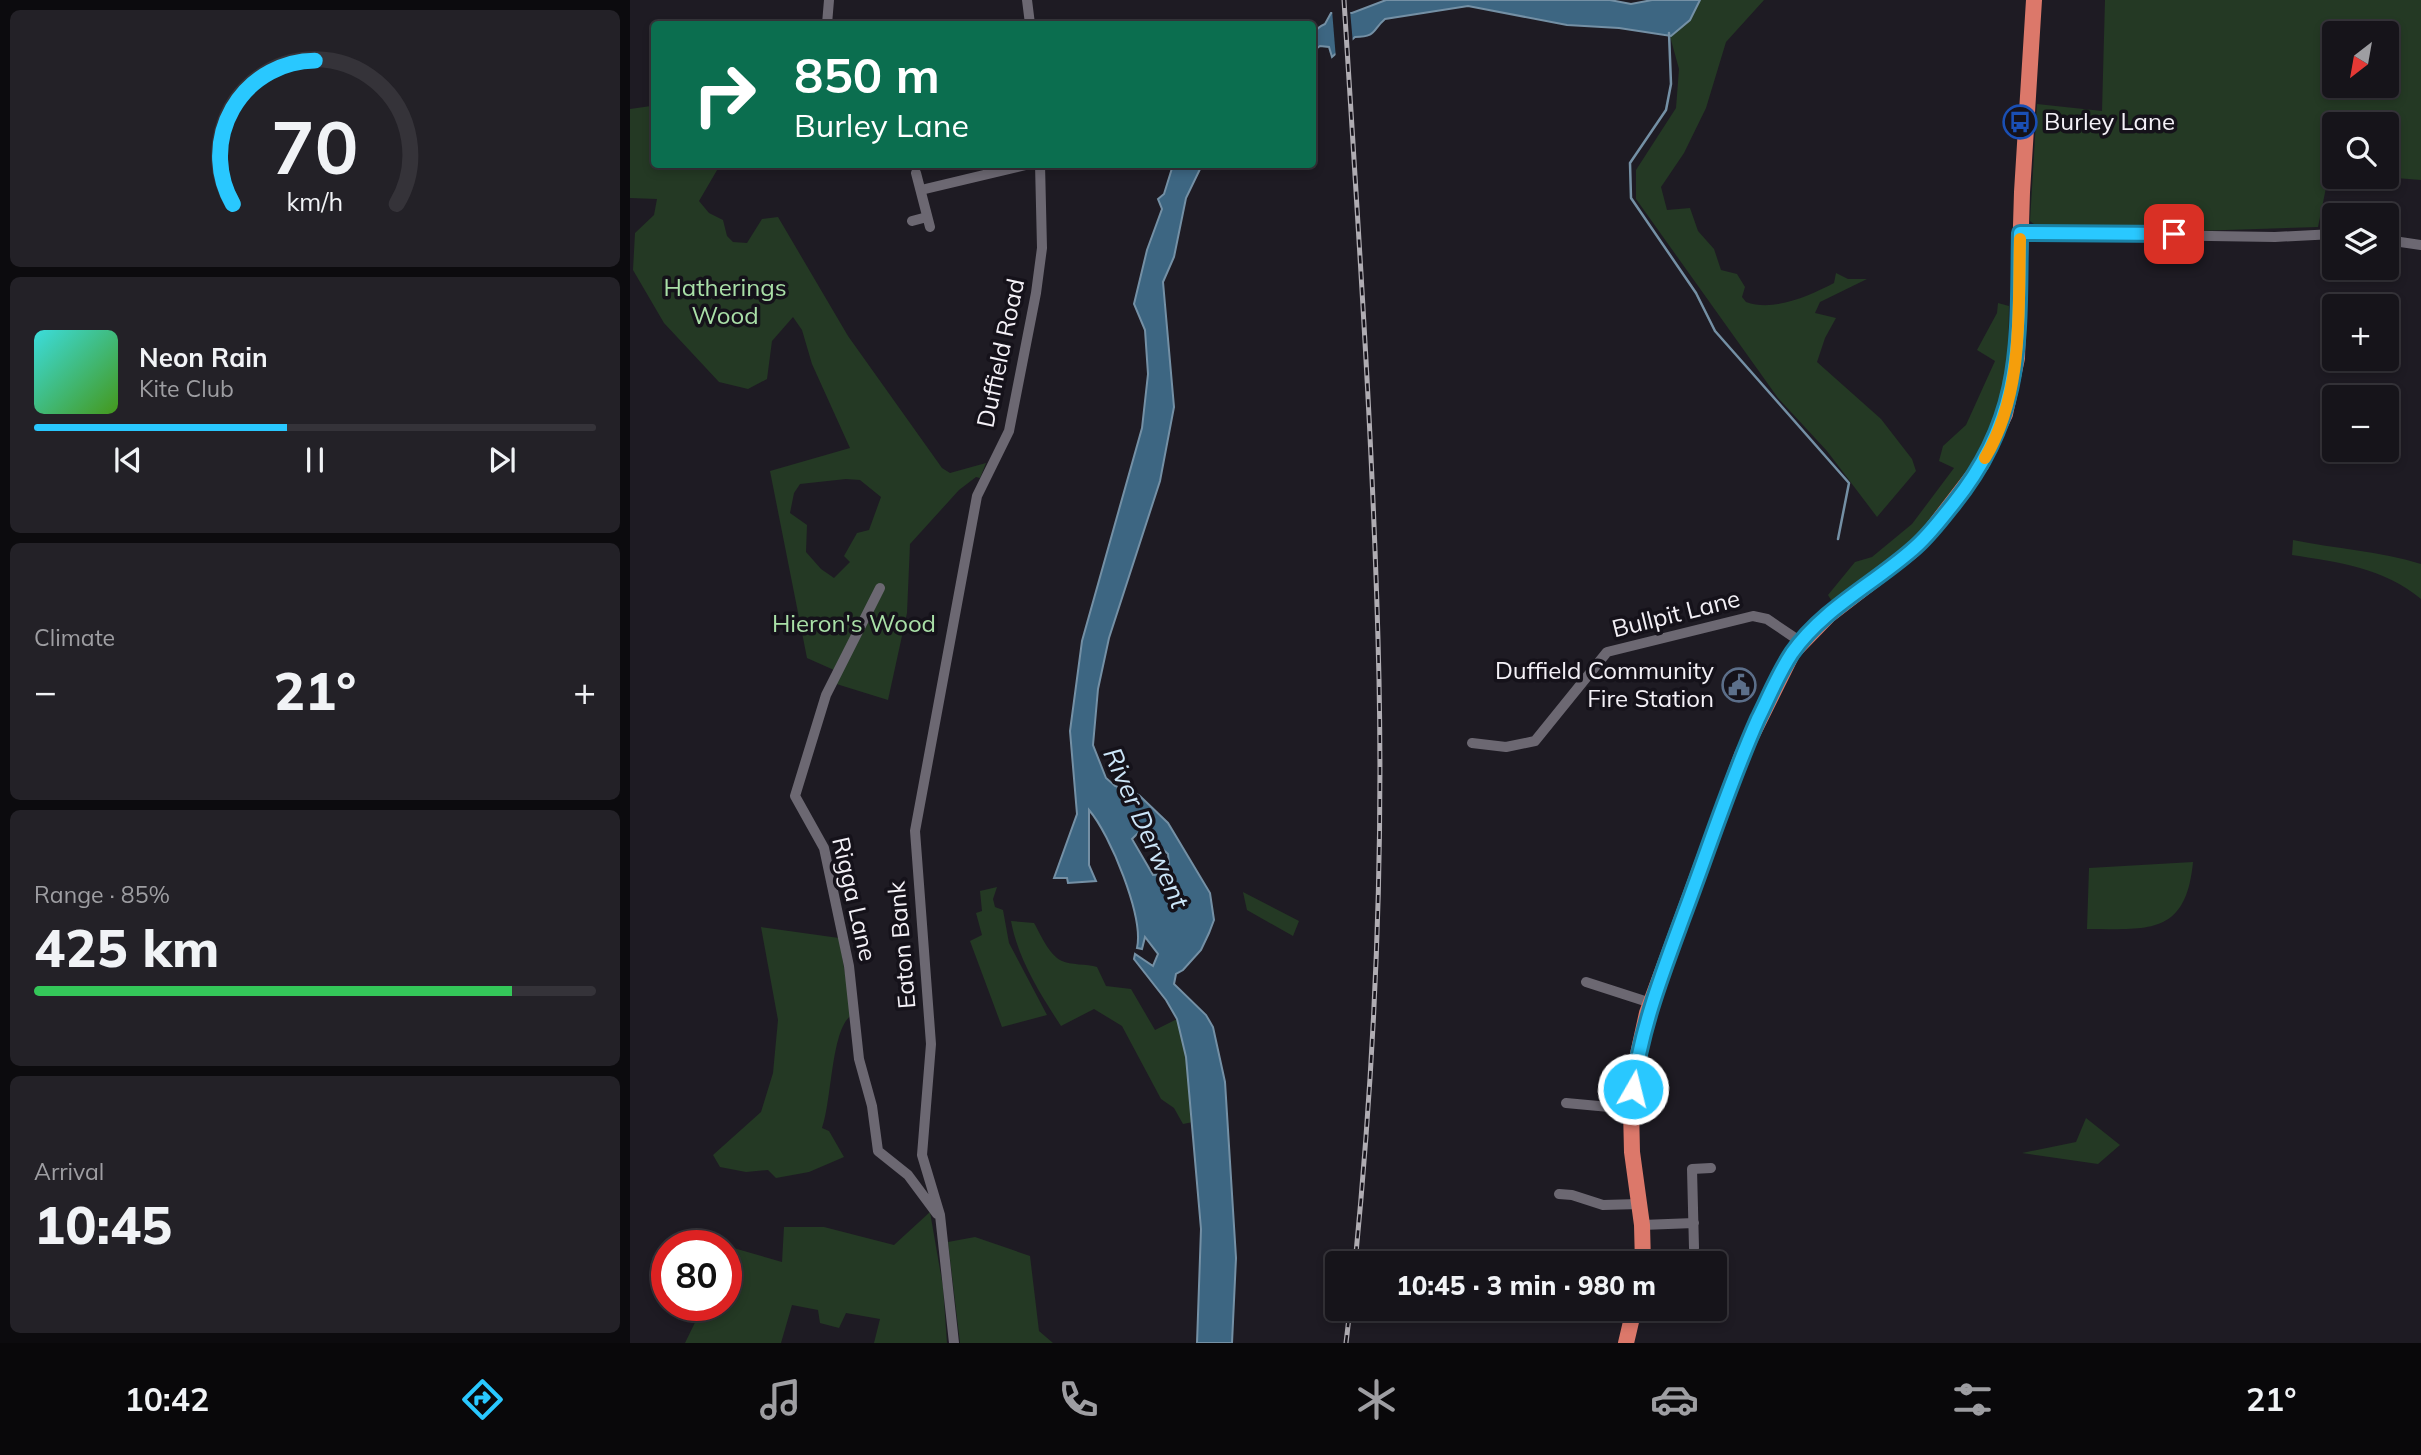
<!DOCTYPE html>
<meta charset="utf-8">
<style>
body{margin:0;font-family:Mulish,sans-serif;background:#232127;color:#f1f3f6;height:100vh;display:flex;flex-direction:column;font-size:26px;white-space:nowrap}
*{box-sizing:border-box;margin:0}
p{font-size:23px;color:#9e9ea2}
.icon{flex:none;width:38px;height:38px;fill:none;stroke:currentColor;stroke-width:2;stroke-linecap:round;stroke-linejoin:round}
.map{position:relative;flex:1;overflow:hidden}
.details{display:flex;flex-direction:column;gap:10px;padding:10px;background:#0c0b0e;width:630px}
.details>*{flex:none}
.top-card{position:absolute;left:21px;top:21px;width:665px;height:147px;border-radius:7px;box-shadow:0 4px 10px #0003,0 0 0 2px #353339;background:#0b6e4f;color:#fff;overflow:hidden}
.needle{width:46px;rotate:211deg}
.controls{position:absolute;left:1692px;top:21px;display:grid;gap:14px}
.controls a{display:grid;place-items:center;width:77px;height:77px;border-radius:7px;background:#16141a;box-shadow:0 4px 10px #0003,0 0 0 2px #353339;font-size:35px}
.speed{position:absolute;left:21px;top:1230px;display:flex;gap:14px;font-size:35px;font-weight:700;text-align:center}
.speed>*{display:grid;place-content:center;width:91px;height:91px;border-radius:50%;background:#16141a;box-shadow:0 4px 10px #0003,0 0 0 2px #353339;line-height:1}
.speed .limit{border:10px solid #d22;background:#fff;color:#111}
.pin{position:absolute;display:grid;place-items:center;width:60px;height:60px;color:#fff;margin:-30px;border-radius:14px;box-shadow:0 4px 10px #0006}
.me{position:absolute;width:77px;margin:-38px;rotate:8deg;stroke-linejoin:round;filter:drop-shadow(0 0 5px #0008)}
.turn{display:flex;align-items:center;gap:24px;height:147px;padding:0 28px;font-size:32px}
.turn .icon{width:91px;height:91px;stroke-width:2.5}
.turn b{display:block;font-size:49px;line-height:60px}
.big{font-size:52px;font-weight:800;line-height:1.1}
.details .tile{flex:1;display:flex;flex-direction:column;justify-content:center;gap:10px;min-width:0;padding:0 24px;border-radius:10px;background:#232127}
.details .dial{align-items:center;gap:0}
.dial svg{height:182px;overflow:visible;fill:none;stroke:#353339;stroke-width:7;stroke-linecap:round;text-anchor:middle}
.dial text{fill:#f1f3f6;stroke:none}
.song{display:flex;align-items:center;gap:21px}
.cover{width:84px;height:84px;border-radius:10px;background:linear-gradient(135deg,hsl(180 70% 55%),hsl(100 70% 35%))}
.played{height:7px;border-radius:4px;background:linear-gradient(90deg,#29c8ff 45%,#353339 45%)}
.keys{display:flex;justify-content:space-around;direction:ltr}
.heat{display:flex;justify-content:space-between;align-items:center;font-size:38px;direction:ltr}
.charge{height:10px;border-radius:5px;background:linear-gradient(90deg,#34c759 85%,#353339 0)}
.trip{position:absolute;left:695px;top:1251px;width:402px;height:70px;border-radius:7px;background:#16141a;box-shadow:0 4px 10px #0003,0 0 0 2px #353339;font-weight:800;line-height:70px;text-align:center}
.tabs{display:flex;height:112px;justify-content:space-around;align-items:center;background:#09080a;color:#9e9ea2}
.tabs .icon{width:49px;height:49px}
.tabs .selected{color:#29c8ff}
.tabs b{font-size:32px;color:#f1f3f6}
main{display:flex;flex:1;min-height:0}
.map>svg:first-child{display:block}
.green{fill:#243924;fill-rule:evenodd}
.water{fill:#3d6682;stroke:#7490a5;stroke-width:2;fill-rule:evenodd}
.pier{fill:#1e1b23}
.lines{fill:none;stroke-linecap:round;stroke-linejoin:round}
.stream{stroke:#7490a5;stroke-width:2.5}
.minor{stroke:#6c6872;stroke-width:10}
.highway{stroke:#dc786a;stroke-width:16}
.rail-casing{stroke:#afacb2;stroke-width:5}
.rail{stroke:#15121a;stroke-width:2.5;stroke-dasharray:8;stroke-linecap:butt}
.route-casing{stroke:#1b82a6;stroke-width:18}
.route{stroke:#29c8ff;stroke-width:12}
.slow{stroke:#f59e0b;stroke-width:12}
.labels{text-anchor:middle;stroke-width:7;stroke-linejoin:round;paint-order:stroke}
.poi-label{font-size:24px;fill:#f4f1f7;stroke:#15121a;text-anchor:start}
.park-label{font-size:24px;fill:#a9dfa7;stroke:#15121a}
.street-label{font-size:24px;fill:#f4f1f7;stroke:#15121a}
.water-label{font-size:26px;font-style:italic;fill:#cce6f9;stroke:#15121a}
</style>
<main>
<section class="details">
<div class="tile dial"><svg viewBox="0 0 100 80">
<path d="M14 69A42 42 0 1 1 86 69"/>
<path d="M14 69A42 42 0 0 1 50 6" stroke="#29c8ff"/>
<text x="50" y="56" font-size="32" font-weight="700">70</text>
<text x="50" y="72" font-size="11">km/h</text>
</svg></div>
<div class="tile">
<div class="song"><i class="cover"></i><div><b>Neon Rain</b><p>Kite Club</p></div></div>
<div class="played"></div>
<div class="keys"><svg class="icon" aria-label="previous" viewBox="0 0 24 24"><path d="M18 5L8 12l10 7zM5 5v14"/></svg><svg class="icon" aria-label="pause" viewBox="0 0 24 24"><path d="M8 5v14M16 5v14"/></svg><svg class="icon" aria-label="next" viewBox="0 0 24 24"><path d="M6 5l10 7-10 7zM19 5v14"/></svg></div>
</div>
<div class="tile"><p>Climate</p>
<div class="heat"><a>−</a><b class="big">21°</b><a>+</a></div>
</div>
<div class="tile"><p>Range · 85%</p><b class="big">425 km</b><div class="charge"></div></div>
<div class="tile"><p>Arrival</p><b class="big">10:45</b></div>
</section>
<div class="map">
<svg width="1791" height="1343" viewBox="0 0 1791 1343">
<rect width="100%" height="100%" fill="#1e1b23"/>
<!-- green -->
<path class="green" d="M1070 0H1134L1096 42 1076 108 1054 153 1031 187 1037 210 1060 208 1068 231 1084 249 1091 270 1107 274 1115 287 1112 297 1116 302C1144 312 1179 296 1204 283L1206 273 1218 279H1237L1190 302 1185 313 1206 318 1195 338 1187 362 1251 419 1282 459 1286 471 1247 517 1197 451 1148 398 1006 199V170L1046 108 1049 69 1038 29 1060 20Z
M1475 0H1791V180L1754 177H1757V124H1704V173H1699L1688 227 1535 232 1410 229 1400 221 1407 104 1472 111ZM1704 33H1757V86H1704Z
M21 106 24 109V164L90 165 69 201 79 213 93 220 97 236 103 242 117 243 132 219 148 217 218 336 312 468 320 473 356 463 350 478 346 477 329 490 280 544 277 613 258 700 200 682 204 670 177 658 140 471 220 448 182 364 172 330 163 317 142 341 137 379 118 389 89 382 34 323 3 270 5 233 24 215 27 199 0 198V109ZM216 479 230 480 251 497 239 530 227 533 214 556 220 562 204 578 191 569 176 552 177 525 160 513 164 493 170 484Z
M1368 303 1379 306 1378 365 1365 422 1348 456 1285 539 1203 603 1198 595 1225 562 1242 557 1282 524 1324 468 1309 461 1313 446 1336 425 1365 361 1347 350 1367 313Z
M1663 540C1706 549 1749 551 1791 564V599C1754 568 1708 562 1662 555Z
M1563 862C1556 936 1518 929 1457 929L1459 868Z
M367 887 363 899 365 907 373 910 379 943 417 1015 372 1027 340 941 352 935 346 913 352 911 350 891Z
M613 892 669 921 663 936 617 910Z
M381 921 404 923C411 935 419 955 432 961 440 965 457 964 467 967L476 986 501 989 525 1030 547 1019 556 1057 563 1122 553 1124 544 1108 531 1099 492 1026 464 1009 431 1026C410 994 388 959 381 921Z
M131 927 209 938 222 1015C201 1027 202 1102 192 1128L199 1131 214 1157 179 1172 146 1178 138 1170 116 1172 90 1167 83 1155 131 1112 143 1073 148 1020Z
M1456 1118 1490 1145 1468 1164 1392 1153 1446 1142Z
M300 1212 313 1287 317 1343H244L250 1319 216 1313 209 1328 190 1323 188 1310 162 1305 151 1343H55L73 1306H96V1254L100 1247 152 1262 154 1227H194L264 1245Z
M345 1237 400 1256 409 1331 423 1343H330L318 1242Z"/>
<!-- water -->
<path class="water" d="M756 0H980L1001 4 1022 0H1070L1060 20 1041 36 989 28 937 25 838 6 755 19C742 30 747 37 725 37L702 57 699 47 690 46 683 51C683 39 682 29 695 24L701 13H722Z
M543 165H572L556 198 544 257 533 282 544 407 530 481 479 638 468 689 463 745 476 778 485 786 509 795 538 823 580 893 584 920 579 933 571 950 553 970 546 974 544 984 576 1015 583 1027 595 1082 606 1258 602 1343H567L571 1229 556 1057 547 1019 536 1000 504 959 505 954 523 966 528 954 515 937 512 949 507 948C514 917 480 834 459 810V865L466 881 438 883 437 878H424L447 814 440 731 452 641 512 428 518 374 515 330 504 304 517 250 532 209 528 199 534 194ZM508 833 516 835 538 854 539 865 536 874 523 875 502 839Z"/>
<!-- pier -->
<path class="pier" d="M702 10H720L723 44 706 59Z"/>
<g class="lines">
<!-- stream -->
<path class="stream" d="M1039 33 1041 84 1036 110 1000 163 1001 198 1066 293 1085 331 1219 483 1208 539"/>
<!-- minor -->
<path class="minor" d="M397 0 400 24
M197 24 199 0
M286 173 300 227
M291 190 400 164
M282 221 297 217
M1390 233 1645 237 1704 234
M1757 240 1791 245
M250 588 196 695 165 796 194 848 219 966 229 1059 242 1106 248 1151 278 1175 307 1214
M842 743 876 747 905 741 977 652 1123 616 1137 619 1171 642
M956 982 1021 1003
M936 1103 1001 1109
M929 1194 942 1195 973 1205 1009 1204
M1012 1225 1064 1223
M1064 1248 1062 1169 1081 1168
M324 1343 310 1215 292 1155 301 1044 285 831 347 496 379 431 406 293 412 248 410 164"/>
<!-- highway -->
<path class="highway" d="M1013 1264 1012 1225 1002 1152 1001 1109 1006 1063 1017 1013 1112 755 1163 652 1199 615 1282 551 1299 533 1351 465 1375 414 1387 358 1392 192 1404 0
M996 1343 1004 1309"/>
<defs>
<path id="rail" d="M714 0C728 226 744 453 749 679 753 874 744 1070 725 1264
M716 1343 720 1309"/>
</defs>
<!-- rail casing -->
<use href="#rail" class="rail-casing"/>
<!-- rail -->
<use href="#rail" class="rail"/>
</g>
<g class="lines">
<defs>
<path id="route" d="M1003 1089C1011 1028 1032 974 1053 917 1078 851 1099 784 1128 719 1139 697 1148 674 1162 653 1193 609 1242 585 1282 550 1298 537 1311 519 1324 503 1395 415 1388 339 1390 233L1544 234"/>
</defs>
<!-- route casing -->
<use href="#route" class="route-casing"/>
<!-- route -->
<use href="#route" class="route"/>
<!-- slow -->
<path class="slow" d="M1355 458C1394 392 1388 314 1390 239"/>
</g>
<!-- icons -->
<defs>
<symbol id="bus-ring" viewBox="-11 -11 22 22"><circle r="9.5" fill="#15121a" stroke="#1a4fb4" stroke-width="1.5"/><path d="M-5-6H5V4H4V6H2V4H-2V6H-4V4H-5ZM-3.5-4V0h7V-4ZM-3.5 1.2v1.5H-2V1.2ZM2 1.2v1.5H3.5V1.2Z" fill="#1a4fb4"/></symbol>
<symbol id="civic-ring" viewBox="-11 -11 22 22"><circle r="9.5" fill="#15121a" stroke="#5c6f8a" stroke-width="1.5"/><path d="M-.6-6.5H3V-4.5H.6V-3L4-1V1h2V6H-6V1h2V-1L-.6-3ZM-1.2 2.5V6h2.4V2.5Z" fill="#5c6f8a"/></symbol>
</defs>
<g fill-rule="evenodd">
<use href="#bus-ring" x="1371" y="103" width="38" height="38"/>
<use href="#civic-ring" x="1090" y="666" width="38" height="38"/>
</g>
<g class="labels">
<!-- poi labels -->
<g class="poi-label">
<text x="1414" y="130">Burley Lane</text>
<text x="1084" y="679" text-anchor="end">Duffield Community<tspan x="1084" dy="28">Fire Station</tspan></text>
</g>
<!-- park labels -->
<g class="park-label">
<text x="95" y="296">Hatherings<tspan x="95" dy="28">Wood</tspan></text>
<text x="224" y="632">Hieron's Wood</text>
</g>
<!-- street labels -->
<g class="street-label">
<text transform="translate(371 353) rotate(-78)" y="8">Duffield Road</text>
<text transform="translate(1046 614) rotate(-14)" y="8">Bullpit Lane</text>
<text transform="translate(224 899) rotate(77)" y="8">Rigga Lane</text>
<text transform="translate(272 945) rotate(-95)" y="8">Eaton Bank</text>
</g>
<!-- water labels -->
<g class="water-label">
<text transform="translate(516 828) rotate(66)" y="9">River Derwent</text>
</g>
</g>
</svg>
<div class="controls">
<a><svg class="needle" viewBox="-14 -14 28 28"><path d="M0-13l5 13h-10z" fill="#e53935"/><path d="M0 13l5-13h-10z" fill="#9e9ea2"/></svg></a>
<a><svg class="icon" aria-label="search" viewBox="0 0 24 24"><circle cx="10" cy="10" r="6"/><path d="M15 15l6 6"/></svg></a>
<a><svg class="icon" aria-label="layers" viewBox="0 0 24 24"><path d="M12 4l9 5-9 5-9-5zM3 14l9 5 9-5"/></svg></a>
<a>+</a>
<a>−</a>
</div>
<div class="speed"><div class="limit">80</div></div>
<div class="pin" style="left:1544px;top:234px;background:#d93025"><svg class="icon" aria-label="arrive" viewBox="0 0 24 24"><path d="M6 21V4h12l-3 4 3 4H6"/></svg></div>
<svg class="me" style="left:1003px;top:1089px" viewBox="-20 -20 40 40"><circle r="17" fill="#29c8ff" stroke="#fff" stroke-width="3"/><path d="M0-11L8 9 0 5-8 9z" fill="#fff"/></svg>
<div class="trip">10:45 · 3 min · 980 m</div>
<div class="top-card">
<div class="turn"><svg class="icon" aria-label="right" viewBox="0 0 24 24"><path d="M7 20v-9h11M14 6l5 5-5 5"/></svg><div><b>850 m</b>Burley Lane</div></div>
</div>
</div>
</main>
<nav class="tabs">
<b>10:42</b>
<svg class="icon selected" aria-label="directions" viewBox="0 0 24 24"><path d="M12 3l9 9-9 9-9-9zM9 14v-3h6M13 9l2 2-2 2"/></svg>
<svg class="icon" aria-label="music" viewBox="0 0 24 24"><path d="M9 18V5l10-2v13"/><circle cx="6" cy="18" r="3"/><circle cx="16" cy="16" r="3"/></svg>
<svg class="icon" aria-label="phone" viewBox="0 0 24 24"><path d="M5 4h4l2 5-3 2q2 4 5 5l2-3 5 2v4C11 20 4 13 5 4z"/></svg>
<svg class="icon" aria-label="climate" viewBox="0 0 24 24"><path d="M12 3v18M4 7l16 10M4 17L20 7"/></svg>
<svg class="icon" aria-label="car" viewBox="0 0 24 24"><path d="M5 17H2v-5l4-1 3-4h7l3 4 3 1v5h-3M9 17h6M6 11h13"/><circle cx="7" cy="17" r="2"/><circle cx="17" cy="17" r="2"/></svg>
<svg class="icon" aria-label="filters" viewBox="0 0 24 24"><path d="M4 7h16M4 17h16"/><circle cx="9" cy="7" r="2"/><circle cx="15" cy="17" r="2"/></svg>
<b>21°</b>
</nav>
